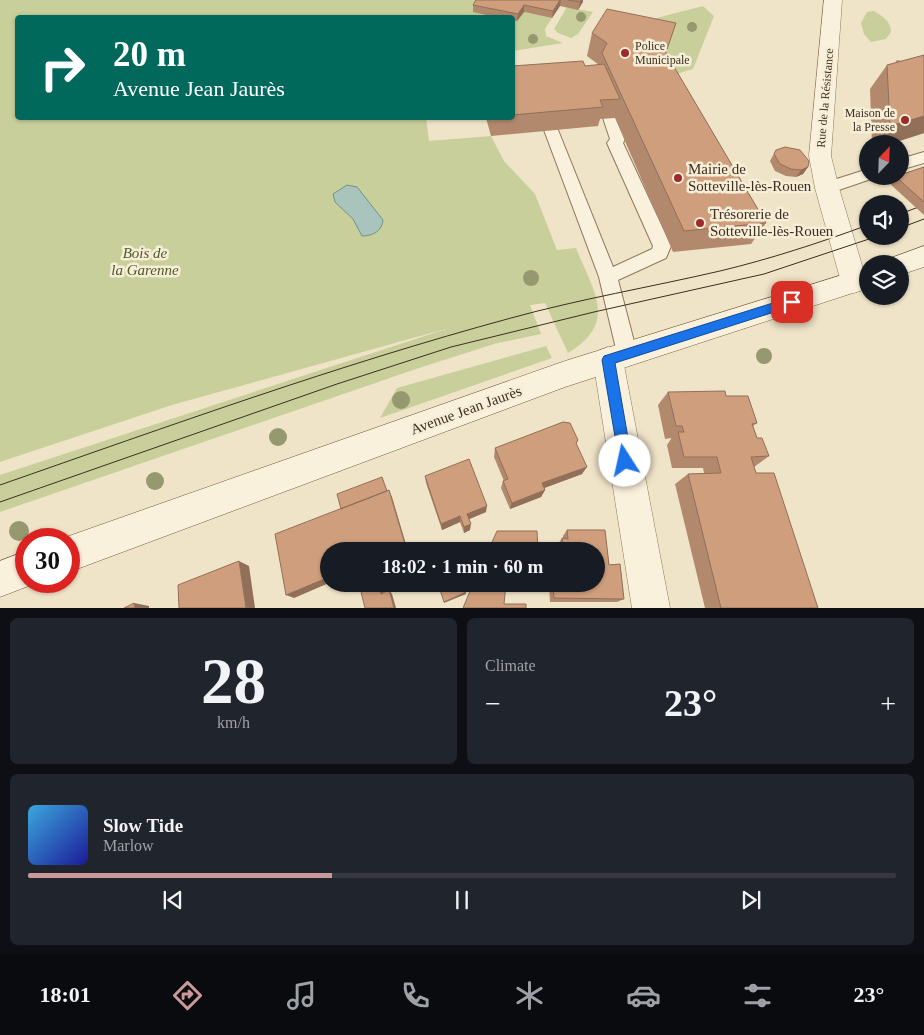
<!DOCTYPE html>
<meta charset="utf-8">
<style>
body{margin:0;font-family:"Times New Roman",serif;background:#20242c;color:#f1f3f6;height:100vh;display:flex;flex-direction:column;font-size:19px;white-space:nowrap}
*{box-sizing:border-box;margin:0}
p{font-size:16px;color:#9ea1a6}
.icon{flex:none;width:28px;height:28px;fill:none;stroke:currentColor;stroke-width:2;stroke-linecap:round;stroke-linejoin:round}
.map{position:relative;height:608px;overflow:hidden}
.panel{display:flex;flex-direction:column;gap:10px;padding:10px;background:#0d0f14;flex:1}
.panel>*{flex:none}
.top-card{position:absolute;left:15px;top:15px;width:500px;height:105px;border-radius:5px;box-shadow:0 1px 4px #0004;background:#00695c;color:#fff;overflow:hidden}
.needle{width:32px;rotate:23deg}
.controls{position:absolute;left:859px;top:135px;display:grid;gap:10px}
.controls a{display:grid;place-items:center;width:50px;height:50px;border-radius:50%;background:#171b24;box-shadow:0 1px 4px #0004;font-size:25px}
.speed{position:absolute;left:15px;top:528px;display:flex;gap:10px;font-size:25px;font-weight:700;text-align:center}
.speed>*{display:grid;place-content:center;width:65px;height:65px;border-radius:50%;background:#171b24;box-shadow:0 1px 4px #0004;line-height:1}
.speed .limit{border:8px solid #d22;background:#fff;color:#111}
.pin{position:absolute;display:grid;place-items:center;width:42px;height:42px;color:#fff;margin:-21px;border-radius:10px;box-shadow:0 2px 8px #0006}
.me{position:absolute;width:55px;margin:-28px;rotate:350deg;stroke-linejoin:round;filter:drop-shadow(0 0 4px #0008)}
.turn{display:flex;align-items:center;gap:18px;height:105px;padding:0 15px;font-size:22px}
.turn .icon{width:65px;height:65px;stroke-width:2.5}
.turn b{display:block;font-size:35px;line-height:42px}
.big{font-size:38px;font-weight:800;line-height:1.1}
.panel .widget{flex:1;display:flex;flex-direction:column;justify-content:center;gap:8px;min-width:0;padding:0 18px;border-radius:8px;background:#20242c}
.panel .dial{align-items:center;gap:0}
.dial b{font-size:65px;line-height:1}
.song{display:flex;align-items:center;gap:15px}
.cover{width:60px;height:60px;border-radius:8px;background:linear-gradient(135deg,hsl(200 70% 55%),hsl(240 70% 35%))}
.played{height:5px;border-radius:2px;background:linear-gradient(90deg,#cc999b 35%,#363941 35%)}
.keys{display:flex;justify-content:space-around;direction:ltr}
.heat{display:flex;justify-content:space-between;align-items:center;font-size:28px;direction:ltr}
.panel .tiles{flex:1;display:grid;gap:10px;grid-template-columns:1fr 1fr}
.widget:last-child{grid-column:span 2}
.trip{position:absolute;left:320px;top:542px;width:285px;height:50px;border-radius:25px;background:#171b24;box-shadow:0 1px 4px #0004;font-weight:800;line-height:50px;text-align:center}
.tab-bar{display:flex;height:80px;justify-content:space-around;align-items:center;background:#090b0e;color:#9ea1a6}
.tab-bar .icon{width:35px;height:35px}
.tab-bar .current{color:#cc999b}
.tab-bar b{font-size:22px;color:#f1f3f6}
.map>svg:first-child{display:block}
.green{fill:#c9cf9b}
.water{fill:#a9c4bc;stroke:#6f938a}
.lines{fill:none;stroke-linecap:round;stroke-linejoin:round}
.lane-casing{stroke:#8d765c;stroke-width:2}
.street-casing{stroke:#8d765c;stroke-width:1}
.secondary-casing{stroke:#6f573f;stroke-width:1}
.lane{fill:#faf1dc;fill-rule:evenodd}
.street{fill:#faf1dc;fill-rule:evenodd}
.secondary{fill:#faf1dc;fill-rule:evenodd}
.tram{stroke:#3d2e20;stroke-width:1}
.tree{fill:#96986f}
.wall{fill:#b2896c}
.shaded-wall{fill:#916f58}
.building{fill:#cf9f7d;stroke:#916f58}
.route{fill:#1a73e8;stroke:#114b97}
.poi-dot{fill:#9e2a2b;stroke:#f7eed8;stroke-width:2}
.labels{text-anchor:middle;stroke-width:5;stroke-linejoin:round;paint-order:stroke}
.far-poi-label{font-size:12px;fill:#3d2e20;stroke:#f7eed8;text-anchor:start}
.far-street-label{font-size:12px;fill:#3d2e20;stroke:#f7eed8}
.poi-label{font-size:15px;fill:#3d2e20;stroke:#f7eed8;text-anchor:start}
.park-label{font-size:15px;font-style:italic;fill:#4d5a26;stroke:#f7eed8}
.street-label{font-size:15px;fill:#3d2e20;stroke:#f7eed8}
</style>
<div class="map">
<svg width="924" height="608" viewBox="0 0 924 608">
<rect width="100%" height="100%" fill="#f0e4c8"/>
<!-- green -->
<path class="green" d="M0 0H482L500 17 18 18V118H426L429 141 491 136 504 161 535 194 557 250 576 248C593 291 619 322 568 353L545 303 530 305 541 334 494 344 416 369 0 512V475L449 328 172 405 0 462Z
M703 6 714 16 693 69 660 79 602 32Z
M567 7 593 12 578 34 571 38 558 33 554 29Z
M874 11C882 16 891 21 891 32L886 39 871 42 864 34 861 23 867 12Z
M524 12 552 18 545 29 546 36 563 43 513 51V20Z
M546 346 552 358 380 418 397 388Z"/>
<!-- water -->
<path class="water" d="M347 185 357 187 383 220C382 231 373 236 362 236L353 219 335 202 333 194Z"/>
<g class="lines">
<defs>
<path id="lane" d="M610 113 615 115 625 139 623 143 671 246 666 258 618 280 637 353 634 359 627 362 620 359 617 353 599 277 544 130 546 127H556L558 130 613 267 652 249 653 246 607 143 610 139 603 118 605 115Z
M924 152V163L900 170V159Z
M868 169V176H875L874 178 827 194 821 192 819 188 821 184Z"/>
<path id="street" d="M824 0H842L831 156 839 188 867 282 863 290 854 293 845 290 841 282 815 188 809 156Z
M608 347 618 351 623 360 670 608H632L593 360 598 351Z"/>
<path id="secondary" d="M924 246V267L900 275V264H888L891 258Z
M868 267V288L565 387 69 572V539H62L69 536 565 361Z
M26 551V581L39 582 0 597V561Z"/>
</defs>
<!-- lane casing -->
<use href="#lane" class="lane-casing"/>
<!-- street casing -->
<use href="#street" class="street-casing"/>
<!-- secondary casing -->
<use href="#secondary" class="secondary-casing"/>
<!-- lane -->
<use href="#lane" class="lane"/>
<!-- street -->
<use href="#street" class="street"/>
<!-- secondary -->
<use href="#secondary" class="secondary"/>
<!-- tram -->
<path class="tram" d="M900 214 924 205
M900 228 924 219
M0 485C169 426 338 365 511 318 580 299 651 287 720 271 770 259 819 243 868 225
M0 502 337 384 451 347 594 312 764 274 878 236"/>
</g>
<!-- trees -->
<g class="tree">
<circle cx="581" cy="17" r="5"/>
<circle cx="692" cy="27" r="5"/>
<circle cx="533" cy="39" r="5"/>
<circle cx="531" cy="278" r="8"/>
<circle cx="764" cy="356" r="8"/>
<circle cx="401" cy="400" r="9"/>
<circle cx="278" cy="437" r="9"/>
<circle cx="155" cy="481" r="9"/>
<circle cx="19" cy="531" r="10"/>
</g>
<!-- wall -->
<path class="wall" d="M476 0H583L578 10 560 6 552 18 524 12 517 21 512 20V18H500L473 12V5Z
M676 23 666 53 766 223 751 244 673 252 615 118 600 119 598 126 491 136 486 118H512V66H585L599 65 587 56 592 33Z
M924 55V133L890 144H872L870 89 887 65 895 63 897 60 902 61Z
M776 150 808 167 803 174 796 177 786 176 775 171 770 161Z
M924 167V215L889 183 895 176Z
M668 392 726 396 757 423 753 426 757 438 769 456 754 467 756 473 818 608H705L675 484 688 474 704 473 703 468H672L667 445 671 439V438L665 439 658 405Z
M578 440 576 445 582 474 544 488 545 490 541 497 510 509 501 488 503 481H504L494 457 495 448Z
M425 476 486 512 469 519 470 530 464 533 460 522 442 530 426 483Z
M567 530H605L609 565 620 564 624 599 617 602H550L549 584H596V551H546L550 546 558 547V544L562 538H563V536Z"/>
<!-- shaded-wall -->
<path class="shaded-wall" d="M560 0H561L560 6 552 18 553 11Z
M581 0H583V2L578 10 580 2Z
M524 5V12L517 21 518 14Z
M924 116V133L890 144H876L890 126Z
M808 167 803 174 796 177 801 170Z
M587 467 582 474 539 490 542 483Z
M389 490 392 497 408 551H407Z
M545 490 541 497 510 509 512 503Z
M487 506 486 512 467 520V514Z
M460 516V522L442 530 441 524Z
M471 524 470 530 464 533V527Z
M239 561 249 566 255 608H246Z
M329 577V583L294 598 286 595Z
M378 584H382H381L384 597 381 594Z
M389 590 392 594 396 608H394Z
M466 592V594L444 603V602Z
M134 603 149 606V608H135Z"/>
<!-- building -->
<path class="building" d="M476 0H560L553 11 524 5 518 14 473 5Z
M568 0H581L580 2Z
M607 9 676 23 667 49 663 48 766 223 684 231 602 53 607 43 592 33Z
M924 55V116L890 126 887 65Z
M583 61 585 66 604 64 620 99 600 100 603 107 512 115V66Z
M785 147 800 150 809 161 808 167 801 170 791 169 780 164 774 154 776 150Z
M924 167V202L895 176H900V175Z
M725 391 726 396H748L757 423 752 424 757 438H762L769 456 751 457 756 473H774L818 608H721L688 474 721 473 717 457H684L678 432H684L682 426H676L668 392Z
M563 422 570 423 578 440 576 443 587 467 542 483 545 490 512 503 503 481 508 479 495 448Z
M469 459 487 506 467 514 471 524 464 527 460 516 441 524 425 476Z
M382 477 387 491 341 509 337 494Z
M389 490 407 551H329V577L286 595 275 534Z
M567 530H605L609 565 620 564 624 599 554 598 553 584H596V551H550V546L563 547 562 538 568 539Z
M497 531H537L538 551H488Z
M239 561 246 608H179L178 585Z
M359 584H378L381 594 389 590 394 608H365Z
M438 584H463L466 592 444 602Z
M473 584H506L504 604H526V608H463Z
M134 603 135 608H124Z"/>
<!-- route -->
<path class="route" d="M792 297 798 302 796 305 615 363 632 461 630 466 625 468 620 466 602 360 604 356Z"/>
<!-- markers -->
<g class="poi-dot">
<circle cx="625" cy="53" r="5"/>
<circle cx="905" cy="120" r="5"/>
<circle cx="678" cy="178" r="5"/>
<circle cx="700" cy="223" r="5"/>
</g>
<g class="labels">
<!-- far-poi labels -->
<g class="far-poi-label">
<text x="635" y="50">Police<tspan x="635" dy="14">Municipale</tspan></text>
<text x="895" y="117" text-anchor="end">Maison de<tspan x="895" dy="14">la Presse</tspan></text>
</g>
<!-- far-street labels -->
<g class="far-street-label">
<text transform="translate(825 98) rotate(-85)" y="4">Rue de la Résistance</text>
</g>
<!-- poi labels -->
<g class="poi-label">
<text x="688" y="174">Mairie de<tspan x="688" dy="17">Sotteville-lès-Rouen</tspan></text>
<text x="710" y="219">Trésorerie de<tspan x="710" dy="17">Sotteville-lès-Rouen</tspan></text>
</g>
<!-- park labels -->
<g class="park-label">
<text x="145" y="258">Bois de<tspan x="145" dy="17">la Garenne</tspan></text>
</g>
<!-- street labels -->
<g class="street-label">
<text transform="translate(466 410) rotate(-20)" y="5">Avenue Jean Jaurès</text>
</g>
</g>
</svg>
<div class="controls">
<a><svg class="needle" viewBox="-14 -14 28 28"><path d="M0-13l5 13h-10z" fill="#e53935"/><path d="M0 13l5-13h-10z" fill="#9ea1a6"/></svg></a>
<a><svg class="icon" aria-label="sound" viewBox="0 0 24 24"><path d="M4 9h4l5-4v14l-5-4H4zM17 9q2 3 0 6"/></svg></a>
<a><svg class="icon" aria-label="layers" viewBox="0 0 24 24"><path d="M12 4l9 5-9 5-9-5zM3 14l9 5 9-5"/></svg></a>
</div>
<div class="speed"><div class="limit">30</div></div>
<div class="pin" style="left:792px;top:302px;background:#d93025"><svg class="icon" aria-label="arrive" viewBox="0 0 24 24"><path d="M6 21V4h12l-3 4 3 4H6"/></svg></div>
<svg class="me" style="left:625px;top:461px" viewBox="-20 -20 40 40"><circle r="19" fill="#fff"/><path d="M0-13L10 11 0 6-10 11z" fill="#1a73e8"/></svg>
<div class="trip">18:02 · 1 min · 60 m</div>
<div class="top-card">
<div class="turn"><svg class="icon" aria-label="right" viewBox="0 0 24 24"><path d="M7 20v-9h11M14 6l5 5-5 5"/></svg><div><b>20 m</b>Avenue Jean Jaurès</div></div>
</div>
</div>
<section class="panel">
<div class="tiles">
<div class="widget dial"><b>28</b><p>km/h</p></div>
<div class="widget"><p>Climate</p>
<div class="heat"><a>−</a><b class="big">23°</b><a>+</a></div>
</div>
<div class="widget">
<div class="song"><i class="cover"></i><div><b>Slow Tide</b><p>Marlow</p></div></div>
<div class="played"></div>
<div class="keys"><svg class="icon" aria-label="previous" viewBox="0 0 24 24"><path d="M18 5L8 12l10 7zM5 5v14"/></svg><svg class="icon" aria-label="pause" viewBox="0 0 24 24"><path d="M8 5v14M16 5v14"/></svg><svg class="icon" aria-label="next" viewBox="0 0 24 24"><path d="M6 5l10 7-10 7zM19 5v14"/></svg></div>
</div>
</div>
</section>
<nav class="tab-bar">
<b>18:01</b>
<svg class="icon current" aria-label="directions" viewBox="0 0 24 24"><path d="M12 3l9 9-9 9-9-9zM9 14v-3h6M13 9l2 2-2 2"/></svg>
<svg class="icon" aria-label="music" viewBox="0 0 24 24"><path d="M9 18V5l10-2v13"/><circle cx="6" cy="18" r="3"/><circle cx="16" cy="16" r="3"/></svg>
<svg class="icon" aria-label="phone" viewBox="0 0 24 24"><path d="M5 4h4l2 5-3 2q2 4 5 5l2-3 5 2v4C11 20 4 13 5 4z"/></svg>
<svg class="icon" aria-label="climate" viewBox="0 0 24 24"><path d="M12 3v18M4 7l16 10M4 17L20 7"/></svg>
<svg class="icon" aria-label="car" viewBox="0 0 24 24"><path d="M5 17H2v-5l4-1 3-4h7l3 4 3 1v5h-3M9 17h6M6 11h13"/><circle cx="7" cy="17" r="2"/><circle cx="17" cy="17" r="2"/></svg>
<svg class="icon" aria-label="filters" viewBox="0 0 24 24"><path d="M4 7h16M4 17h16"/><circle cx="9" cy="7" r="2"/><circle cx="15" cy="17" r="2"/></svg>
<b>23°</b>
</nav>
